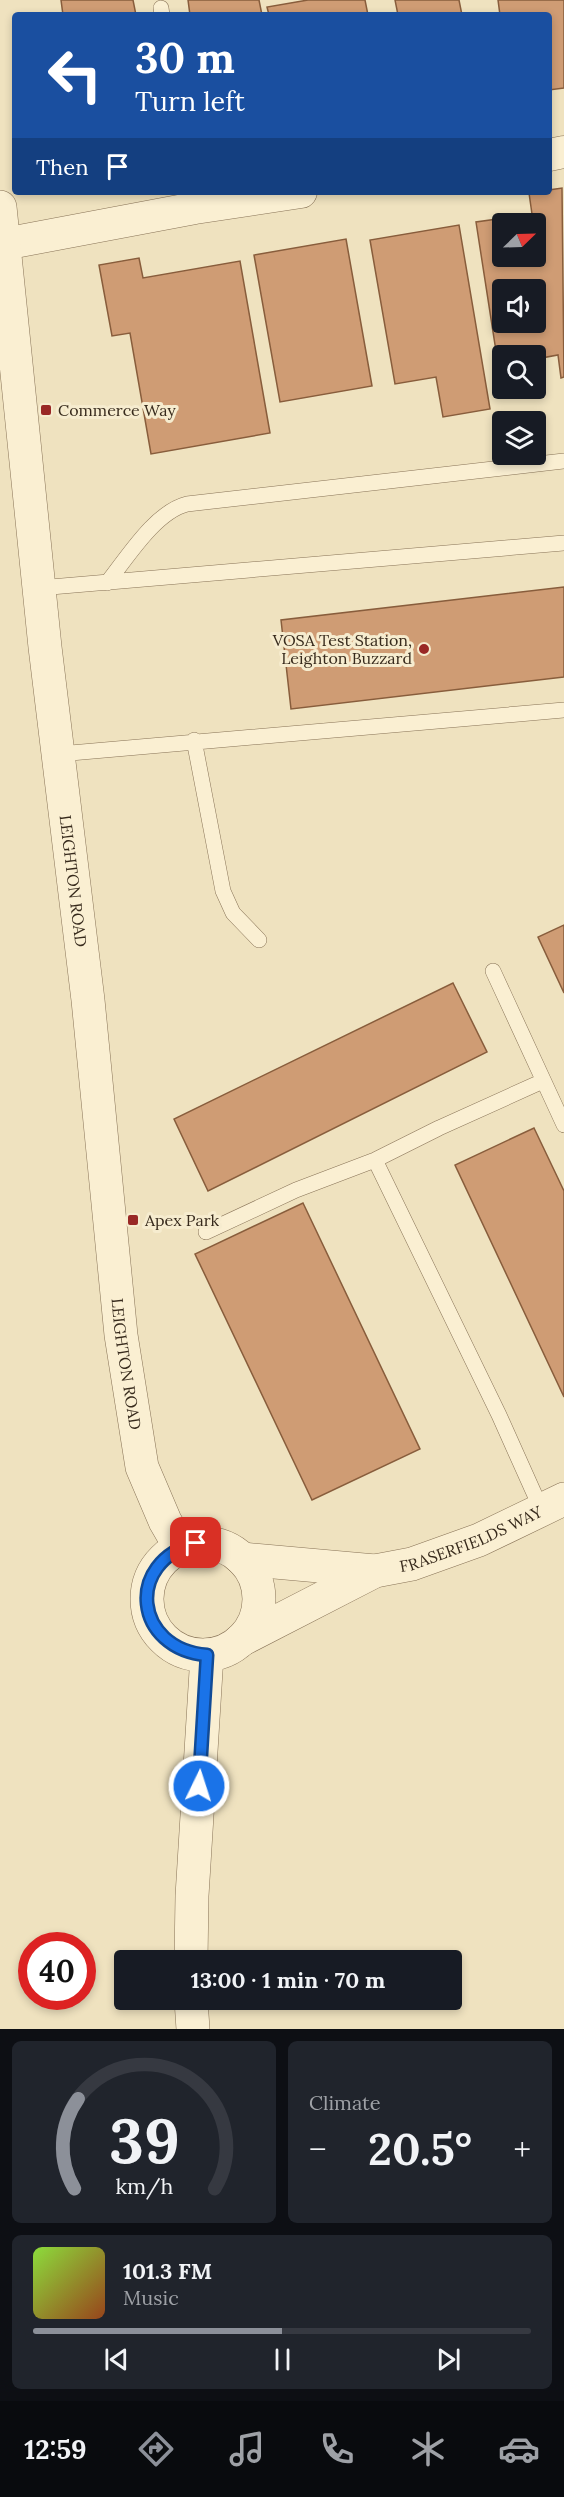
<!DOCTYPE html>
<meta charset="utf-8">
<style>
body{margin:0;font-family:Lora,serif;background:#20242c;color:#f1f3f6;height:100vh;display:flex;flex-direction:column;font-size:22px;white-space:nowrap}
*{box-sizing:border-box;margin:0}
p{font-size:20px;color:#9ea1a6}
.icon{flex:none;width:33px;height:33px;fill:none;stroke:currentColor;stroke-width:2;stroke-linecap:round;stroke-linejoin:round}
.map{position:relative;height:2029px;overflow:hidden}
.side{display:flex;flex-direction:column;gap:12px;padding:12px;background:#0d0f14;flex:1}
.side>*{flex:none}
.guide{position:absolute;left:12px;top:12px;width:540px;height:183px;border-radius:6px;box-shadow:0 3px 9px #0003;background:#1a4fa0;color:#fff;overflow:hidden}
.needle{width:39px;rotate:67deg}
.tools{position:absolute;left:492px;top:213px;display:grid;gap:12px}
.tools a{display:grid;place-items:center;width:54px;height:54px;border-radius:6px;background:#171b24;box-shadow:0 3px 9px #0003;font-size:30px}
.speed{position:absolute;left:18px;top:1932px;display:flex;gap:12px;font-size:30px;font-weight:700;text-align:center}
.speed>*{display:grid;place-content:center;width:78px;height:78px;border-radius:50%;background:#171b24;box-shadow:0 3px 9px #0003;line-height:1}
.speed .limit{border:9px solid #d22;background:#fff;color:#111}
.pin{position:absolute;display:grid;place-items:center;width:51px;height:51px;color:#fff;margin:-26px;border-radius:12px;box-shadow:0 3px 9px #0006}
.me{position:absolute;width:66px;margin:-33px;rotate:4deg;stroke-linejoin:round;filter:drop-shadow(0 0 4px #0008)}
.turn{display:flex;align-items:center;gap:21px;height:126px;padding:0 24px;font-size:27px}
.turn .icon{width:78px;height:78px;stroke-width:2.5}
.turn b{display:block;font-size:42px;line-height:51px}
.then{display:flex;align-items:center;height:57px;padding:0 24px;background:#0003;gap:12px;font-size:22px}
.big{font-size:45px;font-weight:800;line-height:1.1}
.side .widget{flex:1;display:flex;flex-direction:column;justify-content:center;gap:9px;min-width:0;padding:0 21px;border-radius:9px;background:#20242c}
.side .dial{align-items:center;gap:0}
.dial svg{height:156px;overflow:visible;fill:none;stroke:#363941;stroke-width:7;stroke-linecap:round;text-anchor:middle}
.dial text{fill:#f1f3f6;stroke:none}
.song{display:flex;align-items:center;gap:18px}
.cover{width:72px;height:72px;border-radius:9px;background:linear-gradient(135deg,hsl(90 70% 55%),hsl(20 70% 35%))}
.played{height:6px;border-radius:3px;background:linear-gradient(90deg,#8c9099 50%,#363941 50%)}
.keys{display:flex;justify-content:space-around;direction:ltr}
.heat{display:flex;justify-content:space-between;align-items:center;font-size:33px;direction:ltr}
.side .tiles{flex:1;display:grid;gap:12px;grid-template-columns:1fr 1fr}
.widget:last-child{grid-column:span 2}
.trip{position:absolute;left:114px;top:1950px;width:348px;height:60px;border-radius:6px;background:#171b24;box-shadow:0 3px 9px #0003;font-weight:800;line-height:60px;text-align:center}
.tab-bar{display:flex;height:96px;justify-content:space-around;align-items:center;background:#090b0e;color:#9ea1a6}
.tab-bar .icon{width:42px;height:42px}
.tab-bar .active{color:#8c9099}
.tab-bar b{font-size:27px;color:#f1f3f6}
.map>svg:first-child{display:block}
.building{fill:#cf9c74;stroke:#885d3c;stroke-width:1.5;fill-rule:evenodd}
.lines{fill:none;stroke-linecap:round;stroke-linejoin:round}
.service-casing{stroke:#887357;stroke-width:16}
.minor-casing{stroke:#887357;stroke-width:33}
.tertiary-casing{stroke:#887357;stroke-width:34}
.service{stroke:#faefd2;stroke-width:15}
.minor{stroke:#faefd2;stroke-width:32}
.tertiary{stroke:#faefd2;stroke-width:33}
.route-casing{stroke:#114b97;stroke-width:15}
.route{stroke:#1a73e8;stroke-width:10}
.poi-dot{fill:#992825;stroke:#f6eccf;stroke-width:2}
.labels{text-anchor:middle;stroke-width:6;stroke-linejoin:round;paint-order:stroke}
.poi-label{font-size:16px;fill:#372a1c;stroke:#f6eccf;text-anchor:start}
.street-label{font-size:16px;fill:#372a1c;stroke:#f6eccf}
</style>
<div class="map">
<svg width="564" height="2029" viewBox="0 0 564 2029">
<rect width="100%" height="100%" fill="#efe2bf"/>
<!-- building -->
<path class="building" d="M61 0H133L136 15H63Z
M188 0H259L262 15H190Z
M308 0H365L368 15H269L267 7Z
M395 0H459L462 15H398Z
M498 0H564V88L549 90V15H500Z
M562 188 564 377 561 378 558 355 536 359V356H502V364H498L476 222 532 214 529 193 549 192V190ZM502 224H536V256H502ZM502 290H536V322H502Z
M459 225 490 409 443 417 436 377 395 384 370 240Z
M346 239 372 386 280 402 254 255Z
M139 258 143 278 240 261 270 433 151 454 130 333 112 336 99 265Z
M564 587V677L291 709 281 620Z
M564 925V993L538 937Z
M453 983 487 1052 208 1191 174 1119Z
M534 1128 564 1191V1397L455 1165Z
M303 1203 420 1449 312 1500 195 1254Z"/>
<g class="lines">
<defs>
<path id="service" d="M161 8 162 15
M107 583C127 558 155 512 187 504L564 461
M39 588 564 543
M194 740 223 891 233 913 259 940
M59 754 564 710
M493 971 564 1125
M375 1160 499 1415 542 1511
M206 1232 296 1190 375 1160 439 1128 543 1081"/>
<path id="minor" d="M549 155 564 152
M4 244 195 208 301 192"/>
<g id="tertiary">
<path id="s1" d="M0 207 45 647 88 1000 121 1335 142 1467 165 1521 180 1547"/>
<circle cx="203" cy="1599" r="56"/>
<path d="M242 1559 375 1571"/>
<path id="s2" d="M241 1640 375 1571 412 1564 479 1540 564 1499"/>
<path d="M191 1960 192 1896 207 1655"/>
<path d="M191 2000 193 2029"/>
</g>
</defs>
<!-- service casing -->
<use href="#service" class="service-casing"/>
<!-- minor casing -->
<use href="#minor" class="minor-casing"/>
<!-- tertiary casing -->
<use href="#tertiary" class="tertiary-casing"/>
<!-- service -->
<use href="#service" class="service"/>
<!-- minor -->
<use href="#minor" class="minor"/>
<!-- tertiary -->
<use href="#tertiary" class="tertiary"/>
</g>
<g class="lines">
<defs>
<path id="route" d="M196 1543C124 1562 134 1649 207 1655L199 1786"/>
</defs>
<!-- route casing -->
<use href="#route" class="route-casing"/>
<!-- route -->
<use href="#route" class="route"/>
</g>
<!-- markers -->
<g class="poi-dot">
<rect x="40" y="404" width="12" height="12" rx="3"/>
<circle cx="424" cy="649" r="6"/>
<rect x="127" y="1214" width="12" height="12" rx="3"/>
</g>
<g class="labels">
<!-- poi labels -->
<g class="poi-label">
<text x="58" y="416">Commerce Way</text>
<text x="412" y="646" text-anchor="end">VOSA Test Station,<tspan x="412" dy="18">Leighton Buzzard</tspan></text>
<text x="145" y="1226">Apex Park</text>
</g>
<!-- street labels -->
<g class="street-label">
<text dy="6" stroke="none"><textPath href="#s1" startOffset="678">LEIGHTON ROAD</textPath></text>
<text dy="6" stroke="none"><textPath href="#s1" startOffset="1164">LEIGHTON ROAD</textPath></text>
<text dy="6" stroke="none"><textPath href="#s2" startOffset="252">FRASERFIELDS WAY</textPath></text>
</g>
</g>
</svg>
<div class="tools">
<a><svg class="needle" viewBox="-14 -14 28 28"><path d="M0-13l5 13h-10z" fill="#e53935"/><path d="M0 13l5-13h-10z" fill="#9ea1a6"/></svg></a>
<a><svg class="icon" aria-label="sound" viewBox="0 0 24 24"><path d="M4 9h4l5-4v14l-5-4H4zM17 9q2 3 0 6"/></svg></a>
<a><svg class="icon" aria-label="search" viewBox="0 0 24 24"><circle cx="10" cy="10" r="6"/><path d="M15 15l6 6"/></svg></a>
<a><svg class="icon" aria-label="layers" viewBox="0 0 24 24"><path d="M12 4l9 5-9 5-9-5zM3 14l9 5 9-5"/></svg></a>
</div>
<div class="speed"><div class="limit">40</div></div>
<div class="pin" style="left:196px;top:1543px;background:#d93025"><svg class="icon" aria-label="arrive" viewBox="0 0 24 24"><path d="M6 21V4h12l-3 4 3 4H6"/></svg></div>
<svg class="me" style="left:199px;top:1786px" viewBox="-20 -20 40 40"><circle r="17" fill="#1a73e8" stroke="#fff" stroke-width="3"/><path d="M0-11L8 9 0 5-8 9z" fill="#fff"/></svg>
<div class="trip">13:00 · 1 min · 70 m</div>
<div class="guide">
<div class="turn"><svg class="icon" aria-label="left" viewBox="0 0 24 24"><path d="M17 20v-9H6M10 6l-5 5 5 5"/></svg><div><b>30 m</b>Turn left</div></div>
<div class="then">Then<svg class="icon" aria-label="arrive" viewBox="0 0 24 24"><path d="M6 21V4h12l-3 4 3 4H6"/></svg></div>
</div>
</div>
<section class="side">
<div class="tiles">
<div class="widget dial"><svg viewBox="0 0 100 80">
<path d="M14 69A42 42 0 1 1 86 69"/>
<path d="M14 69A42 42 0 0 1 16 23" stroke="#8c9099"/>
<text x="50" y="56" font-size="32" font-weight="700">39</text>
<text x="50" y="72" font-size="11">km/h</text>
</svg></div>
<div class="widget"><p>Climate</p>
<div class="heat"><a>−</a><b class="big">20.5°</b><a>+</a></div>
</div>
<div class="widget">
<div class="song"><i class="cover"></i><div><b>101.3 FM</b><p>Music</p></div></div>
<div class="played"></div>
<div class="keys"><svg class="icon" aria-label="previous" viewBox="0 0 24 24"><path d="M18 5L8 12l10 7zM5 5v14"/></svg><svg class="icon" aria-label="pause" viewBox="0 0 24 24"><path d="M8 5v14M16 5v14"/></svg><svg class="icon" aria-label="next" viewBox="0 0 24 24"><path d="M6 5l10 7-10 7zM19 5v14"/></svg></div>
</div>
</div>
</section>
<nav class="tab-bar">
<b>12:59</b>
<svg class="icon active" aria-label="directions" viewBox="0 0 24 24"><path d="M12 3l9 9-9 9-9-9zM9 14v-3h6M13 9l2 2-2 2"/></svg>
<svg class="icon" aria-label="music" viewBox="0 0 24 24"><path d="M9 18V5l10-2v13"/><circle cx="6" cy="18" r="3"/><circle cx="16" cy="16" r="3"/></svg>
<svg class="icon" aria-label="phone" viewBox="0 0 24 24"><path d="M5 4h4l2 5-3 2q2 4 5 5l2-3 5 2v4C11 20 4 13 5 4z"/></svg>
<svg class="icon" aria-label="climate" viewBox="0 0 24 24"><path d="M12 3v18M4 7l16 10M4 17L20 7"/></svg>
<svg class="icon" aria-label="car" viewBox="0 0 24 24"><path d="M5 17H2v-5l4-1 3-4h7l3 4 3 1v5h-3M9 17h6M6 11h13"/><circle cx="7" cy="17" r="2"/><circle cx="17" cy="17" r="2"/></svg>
</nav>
